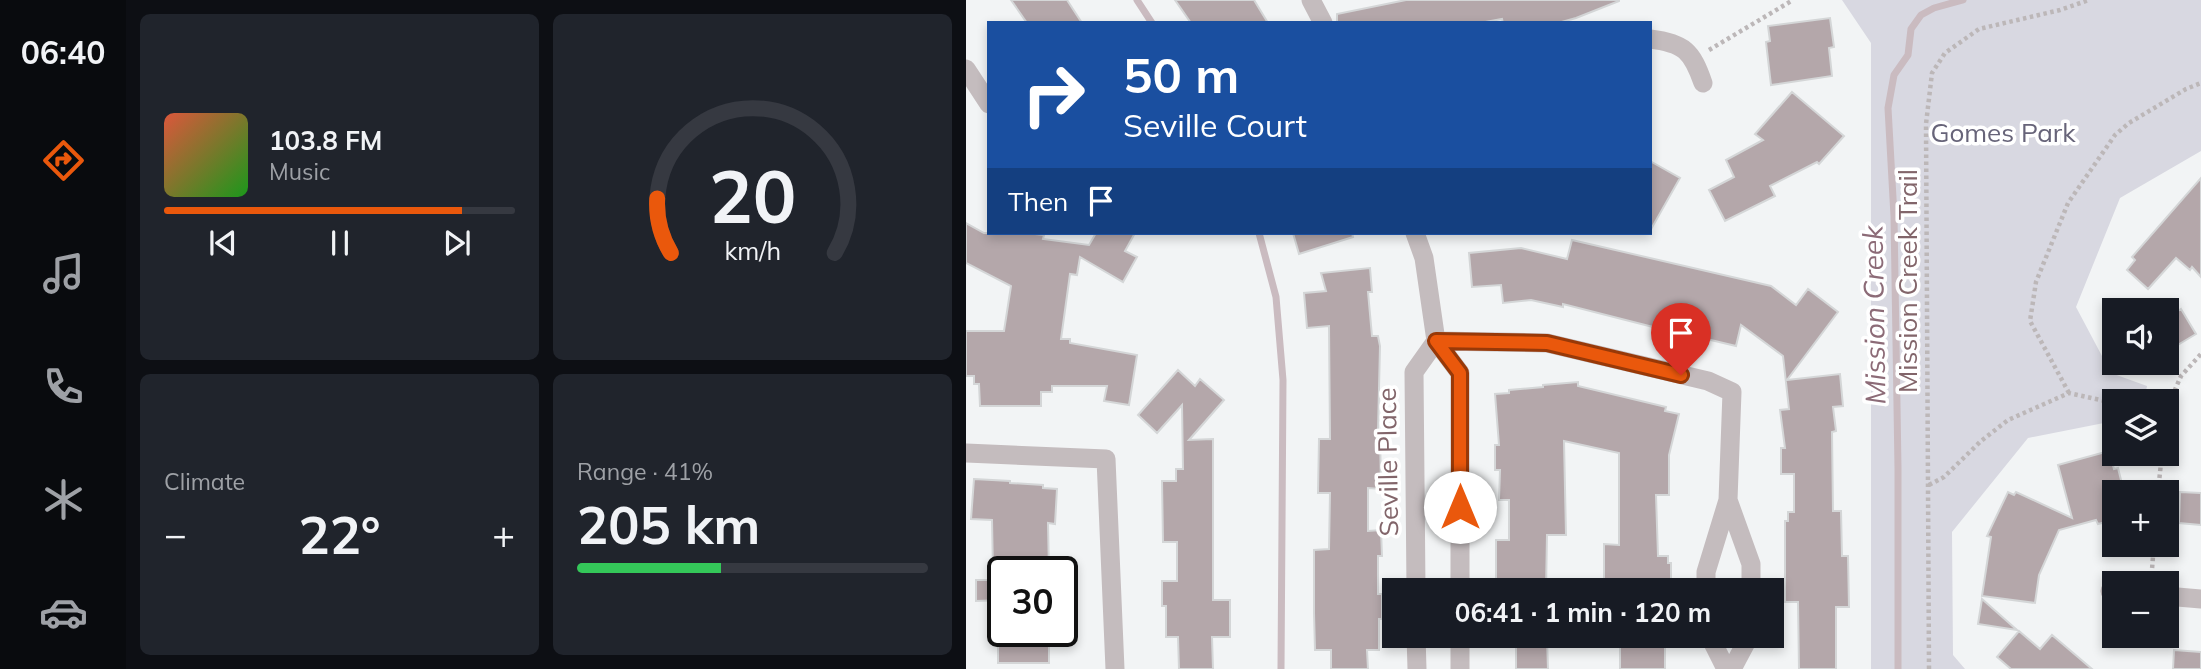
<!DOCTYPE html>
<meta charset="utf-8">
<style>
body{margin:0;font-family:Mulish,sans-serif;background:#20242c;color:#f1f3f6;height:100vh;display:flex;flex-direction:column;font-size:26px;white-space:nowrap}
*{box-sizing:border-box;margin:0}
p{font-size:23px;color:#9ea1a6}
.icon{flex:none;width:38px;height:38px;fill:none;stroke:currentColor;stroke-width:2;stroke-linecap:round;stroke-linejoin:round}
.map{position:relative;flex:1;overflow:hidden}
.details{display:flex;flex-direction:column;gap:14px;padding:14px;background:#0d0f14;width:840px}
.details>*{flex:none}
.banner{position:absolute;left:21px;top:21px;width:665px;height:214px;border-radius:0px;box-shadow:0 4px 10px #0003;background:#1a4fa0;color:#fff;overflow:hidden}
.buttons{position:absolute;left:1136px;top:298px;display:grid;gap:14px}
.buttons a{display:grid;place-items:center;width:77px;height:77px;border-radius:0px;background:#171b24;box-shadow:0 4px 10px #0003;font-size:35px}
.speed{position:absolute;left:21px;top:556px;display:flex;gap:14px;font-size:35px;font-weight:700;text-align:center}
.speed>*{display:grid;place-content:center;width:91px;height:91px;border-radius:50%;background:#171b24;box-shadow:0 4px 10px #0003;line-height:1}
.speed .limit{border:4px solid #111;border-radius:10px;background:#fff;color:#111}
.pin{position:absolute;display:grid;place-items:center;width:60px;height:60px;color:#fff;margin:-72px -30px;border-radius:50% 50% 50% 0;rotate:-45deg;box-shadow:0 0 7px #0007}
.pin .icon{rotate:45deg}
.me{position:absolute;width:77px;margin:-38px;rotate:0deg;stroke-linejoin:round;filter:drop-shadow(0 0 5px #0008)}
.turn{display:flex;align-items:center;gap:24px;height:147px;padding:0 21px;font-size:32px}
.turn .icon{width:91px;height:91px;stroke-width:2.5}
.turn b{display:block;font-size:49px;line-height:60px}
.then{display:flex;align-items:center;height:66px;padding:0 21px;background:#0003;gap:14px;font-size:26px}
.big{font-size:52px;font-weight:700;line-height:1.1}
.details .tile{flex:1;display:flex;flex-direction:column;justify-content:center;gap:10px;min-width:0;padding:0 24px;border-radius:10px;background:#20242c}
.details .dial{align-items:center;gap:0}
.dial svg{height:182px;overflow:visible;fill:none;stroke:#363941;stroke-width:7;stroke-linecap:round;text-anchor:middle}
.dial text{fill:#f1f3f6;stroke:none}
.song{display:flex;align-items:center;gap:21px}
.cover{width:84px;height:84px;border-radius:10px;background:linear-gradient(135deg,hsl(10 70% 55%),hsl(120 70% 35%))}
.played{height:7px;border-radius:4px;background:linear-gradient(90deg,#ea580c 85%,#363941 85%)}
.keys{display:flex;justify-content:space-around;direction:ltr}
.heat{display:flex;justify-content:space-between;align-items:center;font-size:38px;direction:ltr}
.charge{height:10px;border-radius:5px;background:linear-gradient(90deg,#34c759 41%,#363941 0)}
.details .tiles{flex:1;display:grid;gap:14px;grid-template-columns:repeat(2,1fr)}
.trip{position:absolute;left:416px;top:578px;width:402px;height:70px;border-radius:0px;background:#171b24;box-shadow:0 4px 10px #0003;font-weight:700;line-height:70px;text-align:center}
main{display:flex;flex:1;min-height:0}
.menu{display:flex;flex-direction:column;width:126px;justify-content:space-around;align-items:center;background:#090b0e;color:#9ea1a6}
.menu .icon{width:49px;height:49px}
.menu .active{color:#ea580c}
.menu b{font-size:32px;color:#f1f3f6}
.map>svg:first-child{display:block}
.green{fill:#d8d8e1}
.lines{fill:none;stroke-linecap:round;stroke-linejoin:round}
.stream{stroke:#cabbc0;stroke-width:7}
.building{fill:#b4a7aa;stroke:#d4d6d7;stroke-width:2}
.path{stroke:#bcb7b8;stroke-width:4.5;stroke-dasharray:3.5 3.5;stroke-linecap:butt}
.minor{stroke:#c4bcbe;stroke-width:19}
.route-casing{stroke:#983908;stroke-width:18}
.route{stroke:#ea580c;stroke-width:12}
.labels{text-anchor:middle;stroke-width:7;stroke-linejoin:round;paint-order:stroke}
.park-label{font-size:26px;fill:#676479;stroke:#fff}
.street-label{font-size:26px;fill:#82656a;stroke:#fff}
.water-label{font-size:28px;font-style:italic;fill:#8c6b77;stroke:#fff}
</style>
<main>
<nav class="menu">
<b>06:40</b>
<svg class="icon active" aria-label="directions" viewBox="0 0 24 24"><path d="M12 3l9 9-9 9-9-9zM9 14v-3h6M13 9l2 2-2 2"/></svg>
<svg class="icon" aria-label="music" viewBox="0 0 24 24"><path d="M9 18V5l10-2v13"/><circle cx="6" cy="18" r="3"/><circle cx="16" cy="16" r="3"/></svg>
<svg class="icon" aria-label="phone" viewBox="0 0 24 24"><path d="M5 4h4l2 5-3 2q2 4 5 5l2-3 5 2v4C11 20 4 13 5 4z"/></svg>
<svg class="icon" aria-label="climate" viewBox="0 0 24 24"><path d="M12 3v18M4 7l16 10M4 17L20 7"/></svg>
<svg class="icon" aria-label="car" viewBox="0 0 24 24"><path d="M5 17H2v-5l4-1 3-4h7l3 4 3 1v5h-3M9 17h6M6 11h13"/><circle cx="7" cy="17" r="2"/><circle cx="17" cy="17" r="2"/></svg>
</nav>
<section class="details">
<div class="tiles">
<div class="tile">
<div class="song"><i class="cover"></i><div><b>103.8 FM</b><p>Music</p></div></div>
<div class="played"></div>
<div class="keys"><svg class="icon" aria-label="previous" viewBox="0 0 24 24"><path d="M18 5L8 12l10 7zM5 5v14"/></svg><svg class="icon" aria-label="pause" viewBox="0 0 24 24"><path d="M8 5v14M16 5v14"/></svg><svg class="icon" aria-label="next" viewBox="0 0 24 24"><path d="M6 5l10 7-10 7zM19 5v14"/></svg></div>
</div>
<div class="tile dial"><svg viewBox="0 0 100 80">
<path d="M14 69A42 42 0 1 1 86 69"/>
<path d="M14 69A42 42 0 0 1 8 45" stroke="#ea580c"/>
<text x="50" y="56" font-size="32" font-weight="700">20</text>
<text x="50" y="72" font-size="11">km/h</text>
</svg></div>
<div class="tile"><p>Climate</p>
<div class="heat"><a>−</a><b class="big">22°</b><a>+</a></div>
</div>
<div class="tile"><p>Range · 41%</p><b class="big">205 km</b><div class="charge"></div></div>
</div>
</section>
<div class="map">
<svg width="1235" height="669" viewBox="0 0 1235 669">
<rect width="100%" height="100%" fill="#f2f4f5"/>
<!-- green -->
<path class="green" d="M876 0H1235V151L1154 198 1110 307 1145 373 1181 386 1178 401H1148V421L1062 438 986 532 987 655 999 669H905V43Z"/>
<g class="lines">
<!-- stream -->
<path class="stream" d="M171 0 186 23
M293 233 310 297 317 380 315 669
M932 669V468L928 216 922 108 928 75 942 55 945 29 955 15 968 8 997 0"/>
</g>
<!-- building -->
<path class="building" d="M45 0H101L116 23H61Z
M209 0H288L302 23H225Z
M440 0H653V1L610 18 592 23H537L536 19 514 23H371V14Z
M864 18 868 47 863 48 866 76 805 85 800 42 804 41 802 26Z
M826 92 878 136 853 164 851 162 804 186 809 196 759 221 743 190 768 177 760 160 797 140 789 134Z
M684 161 714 178 684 231Z
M1235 178V277L1226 267 1224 270 1210 258 1182 289 1161 270 1169 260 1166 257Z
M0 223 18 233H60L78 235 77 239 123 245 130 233H169L159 251 171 257 157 282 114 257 111 275 104 274 95 339H104V343L171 355 163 405 138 401 141 386H86V392H75V406H14L13 384H8V376H0V331H38L45 286 0 263Z
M327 233H386L387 237 333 254Z
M606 240 805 286 830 305 842 289 872 312 821 380 874 374 877 406 867 407 870 431 866 432 867 511H875L876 556H882L883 607H870V669H833L832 602H819V521H822V512H828V474H815V448H819L814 410 823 409 817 356 775 325 770 346 728 336 729 333 692 325 691 328 597 304V307L565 300 537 303 535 285 506 287 503 253 555 248 601 259Z
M404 268 406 292H402L406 336H412L414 346 412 431H414L415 489 402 488V531L415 530 416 556H412V594H416V619H413V650H401L402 669H365V650H349L348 613V550L363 549 364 493H352L353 439H364L363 326 341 328 338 293 360 291 355 273Z
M1215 309 1230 334 1200 352V319Z
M212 370 229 386 234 379 258 400 223 440 247 439V600H264V637H246L247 669H213L212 637H200V606H196V581H211V542H197L196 481H210V469H217L216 405 191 433 172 415Z
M612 382V386L700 407 699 411 713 414 703 455V495H690L692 556H702V563H705V588H638V544L653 545V453L598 441 600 535H581L580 590H530V540H543V500H533L534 470H529V445H533L529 394 543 393V390L577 387V385Z
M1143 451 1148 469 1152 468 1158 492H1148V520L1132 524 1130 520 1093 530 1073 575 1069 603 1016 596 1025 537 1021 536 1042 492 1048 495 1050 492 1106 518 1092 465Z
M8 479 44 481V483L77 485V488L91 489 89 524 82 523 83 572H27L26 520 5 519Z
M1214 492 1235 493V525L1213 523Z
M10 580H37V600L10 601Z
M1016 599 1051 630 1012 624Z
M1053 631 1074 649 1086 635 1126 669H1045L1031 657Z
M32 632H70V638H83V663H32Z
M654 635H699V669H654Z
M550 638H581L582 669H550Z
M1208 650 1235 652V669H1207Z"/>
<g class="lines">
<!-- path -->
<path class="path" d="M743 50 827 0
M1103 393 1064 321 1070 282 1102 203 1149 135 1163 123 1220 89 1235 83
M1200 410 1215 376 1235 354
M963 485 978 477 1015 441 1042 420 1103 393 1148 403
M1192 492 1196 453
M1185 582 1188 544
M963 669 960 124 966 73 979 53 1013 29 1094 10 1123 0"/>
<!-- minor -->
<path class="minor" d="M345 0 357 23
M684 39C718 43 726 51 737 83
M0 69 23 104
M449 233 458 258 470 341 494 373V590
M470 341 581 343 742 381 766 392 762 500 740 572V590
M0 453 140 459 149 669
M762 500 785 564V590
M450 590 448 372 470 341
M1144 591H1148
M1200 596 1235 599
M450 635 451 669
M494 635V669
M743 635 760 669
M766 669 784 635"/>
</g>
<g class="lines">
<defs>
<path id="route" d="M494 507V373L470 341 581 343 715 375"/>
</defs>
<!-- route casing -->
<use href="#route" class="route-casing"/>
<!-- route -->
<use href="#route" class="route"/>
</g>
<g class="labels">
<!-- park labels -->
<g class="park-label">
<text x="1037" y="142">Gomes Park</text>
</g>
<!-- street labels -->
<g class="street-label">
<text transform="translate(942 281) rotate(-90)" y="9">Mission Creek Trail</text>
<text transform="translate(422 462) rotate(-91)" y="9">Seville Place</text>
</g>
<!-- water labels -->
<g class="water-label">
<text transform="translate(908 315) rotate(-91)" y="10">Mission Creek</text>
</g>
</g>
</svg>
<div class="buttons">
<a><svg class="icon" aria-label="sound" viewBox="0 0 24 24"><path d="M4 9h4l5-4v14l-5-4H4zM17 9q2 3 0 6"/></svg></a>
<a><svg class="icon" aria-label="layers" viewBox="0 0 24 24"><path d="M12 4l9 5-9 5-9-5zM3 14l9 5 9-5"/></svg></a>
<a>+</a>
<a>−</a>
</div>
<div class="speed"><div class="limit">30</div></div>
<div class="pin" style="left:715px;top:375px;background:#d93025"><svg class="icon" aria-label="arrive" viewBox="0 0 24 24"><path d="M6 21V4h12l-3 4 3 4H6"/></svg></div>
<svg class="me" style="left:494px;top:507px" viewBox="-20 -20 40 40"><circle r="19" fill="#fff"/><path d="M0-13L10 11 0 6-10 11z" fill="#ea580c"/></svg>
<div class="trip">06:41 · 1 min · 120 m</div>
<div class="banner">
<div class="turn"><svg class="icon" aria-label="right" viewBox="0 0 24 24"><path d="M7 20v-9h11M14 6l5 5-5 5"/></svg><div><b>50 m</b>Seville Court</div></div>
<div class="then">Then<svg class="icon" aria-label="arrive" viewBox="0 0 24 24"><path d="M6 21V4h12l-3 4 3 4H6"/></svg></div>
</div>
</div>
</main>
